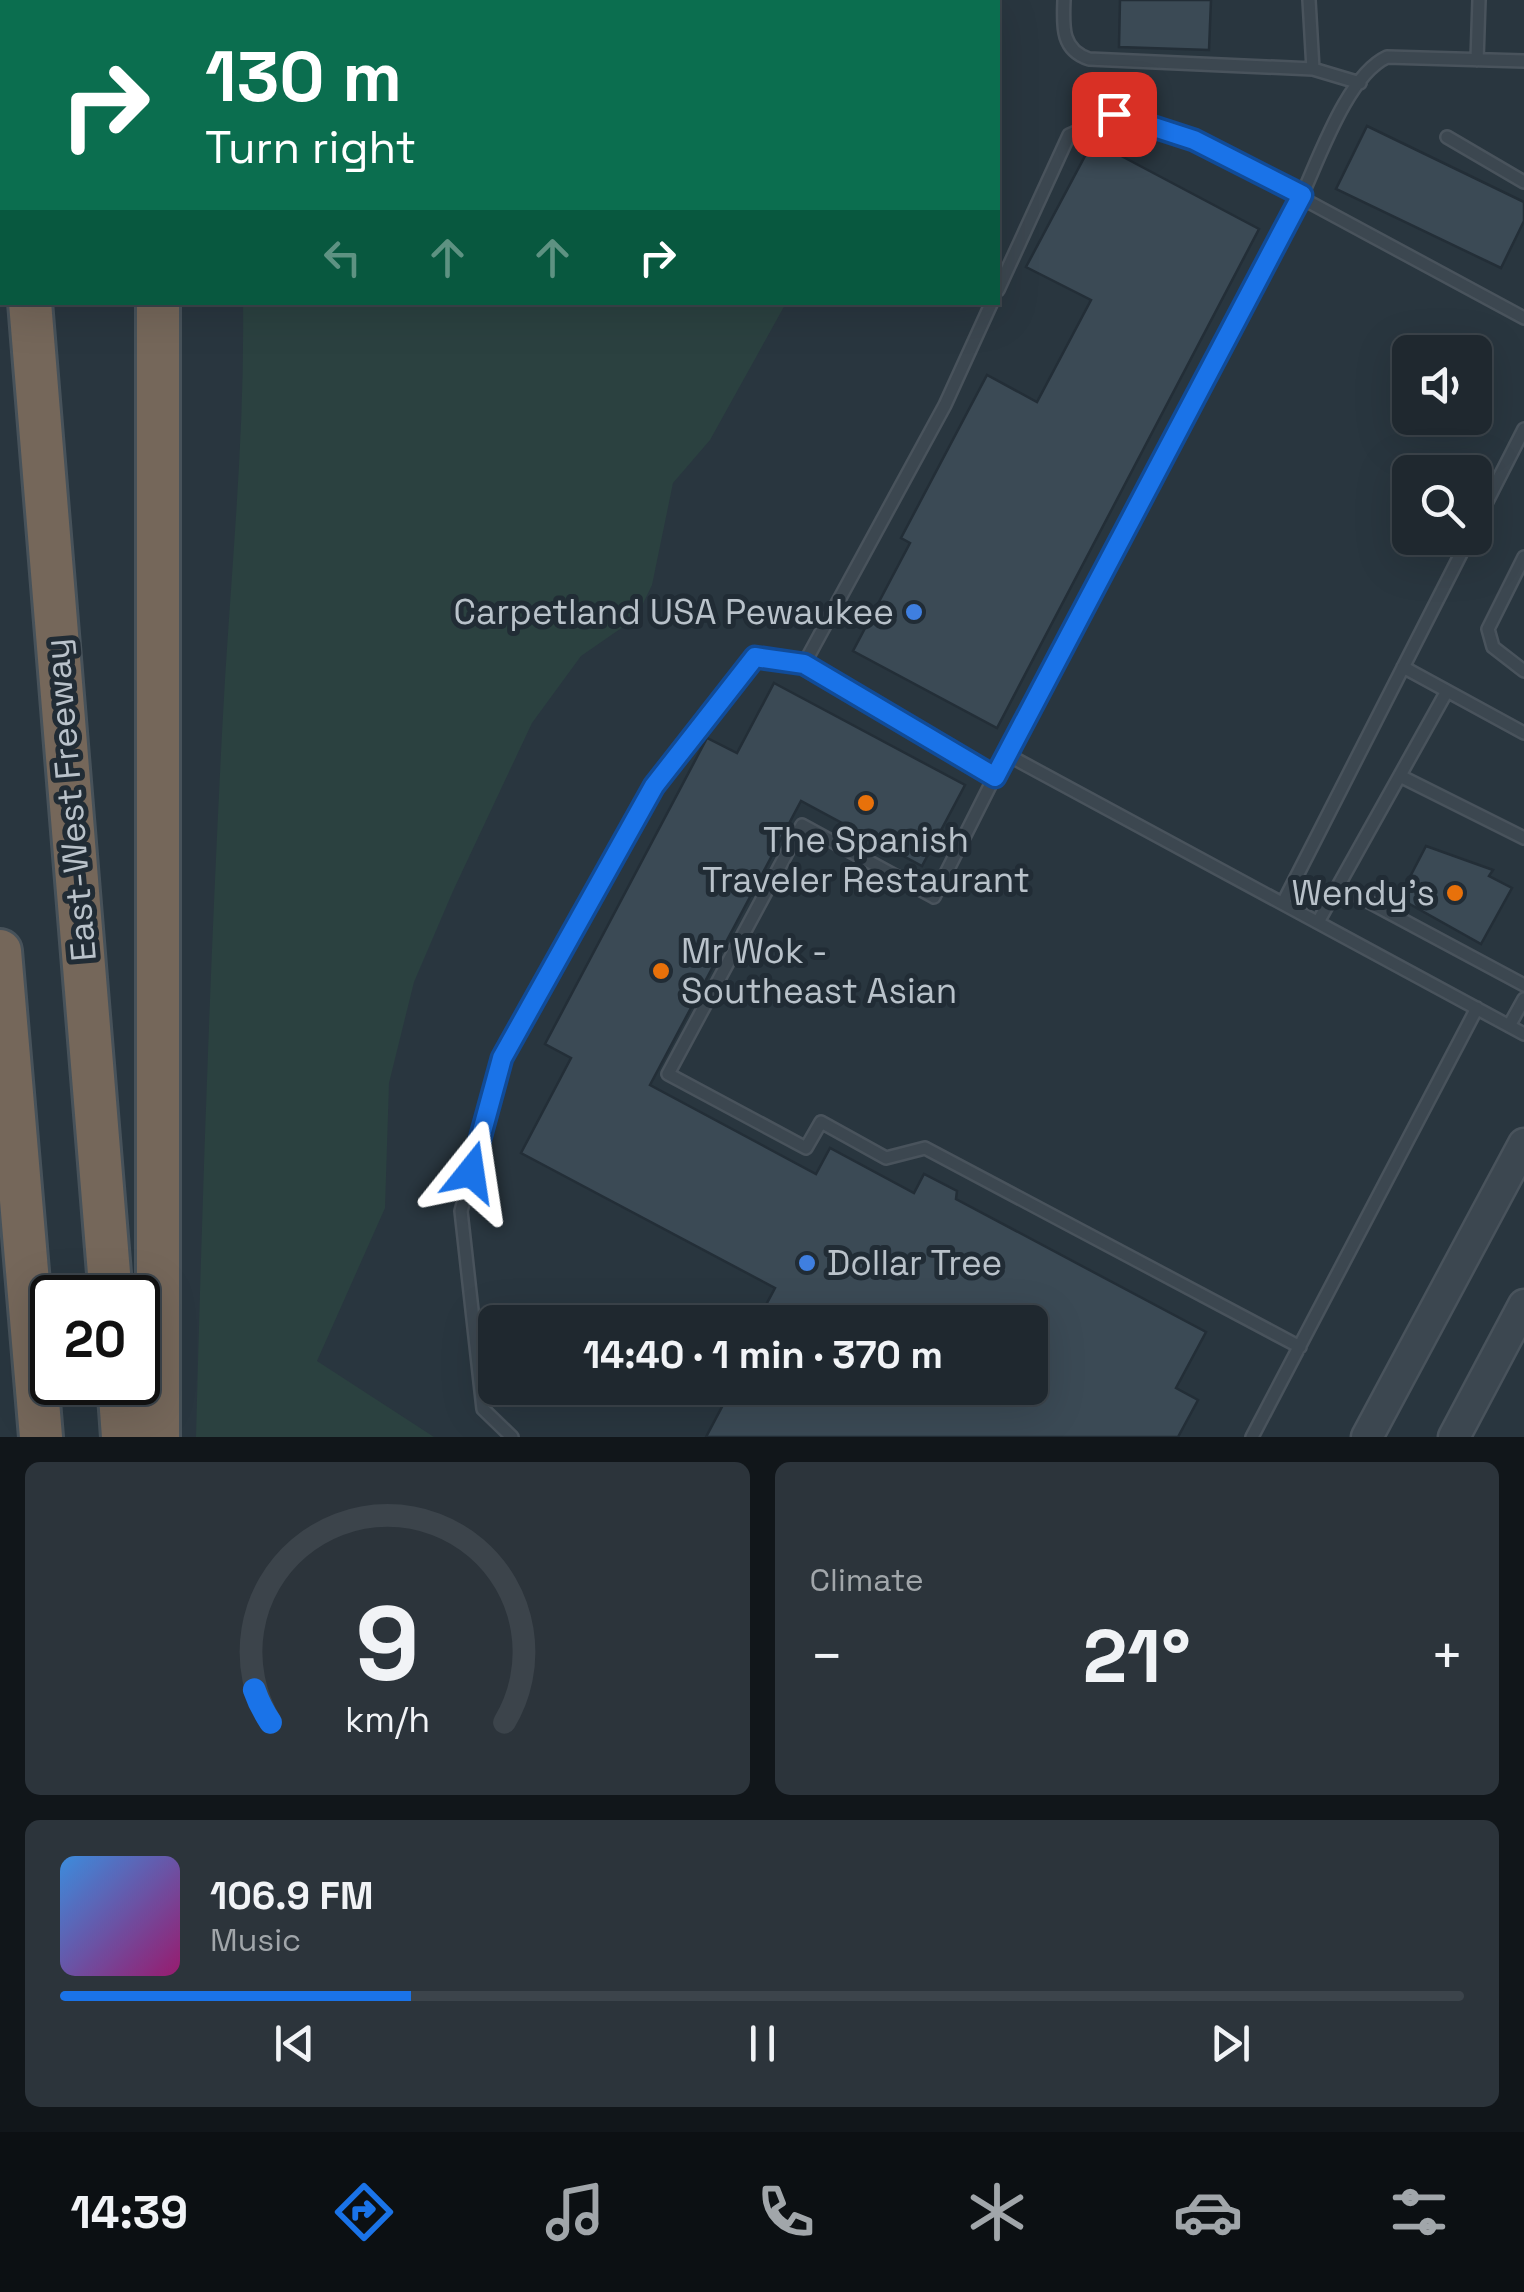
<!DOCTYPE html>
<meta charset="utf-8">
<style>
body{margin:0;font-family:"Space Grotesk",sans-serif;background:#2c343b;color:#f1f3f6;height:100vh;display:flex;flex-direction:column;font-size:38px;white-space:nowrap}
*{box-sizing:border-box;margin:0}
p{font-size:32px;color:#a1a6aa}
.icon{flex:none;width:55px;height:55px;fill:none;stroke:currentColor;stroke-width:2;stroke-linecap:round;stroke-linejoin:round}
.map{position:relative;height:1437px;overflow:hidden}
.details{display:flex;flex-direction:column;gap:25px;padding:25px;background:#11161a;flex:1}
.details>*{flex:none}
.guide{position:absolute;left:0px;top:0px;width:1000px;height:305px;box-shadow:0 10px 40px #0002,0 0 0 2px #3c444b;background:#0b6e4f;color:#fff;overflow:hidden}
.tools{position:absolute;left:1392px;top:335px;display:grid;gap:20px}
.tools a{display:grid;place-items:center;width:100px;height:100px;border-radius:15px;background:#1f282f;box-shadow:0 10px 40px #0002,0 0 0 2px #3c444b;font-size:50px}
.speed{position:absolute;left:30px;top:1275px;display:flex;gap:20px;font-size:50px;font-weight:700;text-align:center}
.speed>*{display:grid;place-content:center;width:130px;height:130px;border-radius:50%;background:#1f282f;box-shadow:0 10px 40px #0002,0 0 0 2px #3c444b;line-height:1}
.speed .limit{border:5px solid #111;border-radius:15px;background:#fff;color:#111}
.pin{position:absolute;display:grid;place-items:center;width:85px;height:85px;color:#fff;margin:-42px;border-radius:20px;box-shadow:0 5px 15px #0006}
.me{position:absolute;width:110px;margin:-55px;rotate:15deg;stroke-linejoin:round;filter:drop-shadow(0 0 8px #0008)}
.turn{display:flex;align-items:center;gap:35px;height:210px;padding:0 40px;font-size:45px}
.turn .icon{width:130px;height:130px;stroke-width:2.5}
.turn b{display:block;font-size:70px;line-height:85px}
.lanes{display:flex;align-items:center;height:95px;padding:0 40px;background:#0003;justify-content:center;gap:50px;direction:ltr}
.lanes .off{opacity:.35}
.big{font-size:75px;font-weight:600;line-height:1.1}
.details .widget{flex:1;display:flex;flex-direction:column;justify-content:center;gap:15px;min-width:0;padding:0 35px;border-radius:15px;background:#2c343b}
.details .dial{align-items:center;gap:0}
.dial svg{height:260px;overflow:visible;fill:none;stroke:#3c444b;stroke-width:7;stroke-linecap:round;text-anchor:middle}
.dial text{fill:#f1f3f6;stroke:none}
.song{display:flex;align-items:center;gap:30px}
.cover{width:120px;height:120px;border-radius:15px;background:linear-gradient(135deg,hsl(210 70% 55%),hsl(320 70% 35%))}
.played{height:10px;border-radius:5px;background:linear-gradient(90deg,#1a73e8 25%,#3c444b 25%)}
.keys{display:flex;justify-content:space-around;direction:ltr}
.heat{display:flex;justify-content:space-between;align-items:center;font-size:55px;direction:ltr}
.details .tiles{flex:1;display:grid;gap:25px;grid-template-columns:1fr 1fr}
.widget:last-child{grid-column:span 2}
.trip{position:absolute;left:478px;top:1305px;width:570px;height:100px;border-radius:15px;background:#1f282f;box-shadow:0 10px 40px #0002,0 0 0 2px #3c444b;font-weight:600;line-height:100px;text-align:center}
.menu{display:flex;height:160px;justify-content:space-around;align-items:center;background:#0c1013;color:#a1a6aa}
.menu .icon{width:70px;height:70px}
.menu .selected{color:#1a73e8}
.menu b{font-size:45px;color:#f1f3f6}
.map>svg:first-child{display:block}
.green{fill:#2b4140}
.building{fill:#3b4a55;stroke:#232e37;stroke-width:2.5}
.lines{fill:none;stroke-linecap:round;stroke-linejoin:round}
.service-casing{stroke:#49535c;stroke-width:16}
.tertiary-casing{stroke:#49535c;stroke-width:35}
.motorway-casing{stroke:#47525a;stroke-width:48}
.service{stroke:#3c4750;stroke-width:11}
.tertiary{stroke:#3c4750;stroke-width:30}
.motorway{stroke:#75675a;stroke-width:42}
.route-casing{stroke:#114b97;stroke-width:25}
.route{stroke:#1a73e8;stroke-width:18}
.shop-dot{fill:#3f7fe0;stroke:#212c35;stroke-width:4}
.food-dot{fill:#e8710a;stroke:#212c35;stroke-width:4}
.labels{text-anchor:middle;stroke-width:10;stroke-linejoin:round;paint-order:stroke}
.poi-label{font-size:35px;fill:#b9c2ca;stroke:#212c35;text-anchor:end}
.street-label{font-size:35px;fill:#b9c2ca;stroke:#212c35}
</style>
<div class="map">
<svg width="1524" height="1437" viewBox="0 0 1524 1437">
<rect width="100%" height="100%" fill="#29363f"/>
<!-- green -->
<path class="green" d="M314 0H973L313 2Z
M243 303H786L710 440 673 483 652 585 636 618 581 656 532 723 453 891 414 982 389 1083 385 1208 317 1361 434 1437H196C202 1202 210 968 222 733 229 590 245 446 243 303Z"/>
<!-- building -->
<path class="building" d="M1120 0H1211L1209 50 1119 47Z
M1367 126 1524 202V221L1501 268 1336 189Z
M1093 141 1259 229 997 728 853 651 910 543 901 538 987 375 1037 402 1091 300 1026 267Z
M774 683 965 785 922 866 801 801 650 1085 816 1174 830 1148 914 1193 924 1174 957 1191 956 1199 1206 1332 1176 1388 1198 1400 1178 1437H706L732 1388H1030V1322H767L760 1316 775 1288 521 1153 571 1058 545 1044 707 738 737 753Z
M1426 846 1493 870 1489 876 1512 888 1481 944 1399 898Z"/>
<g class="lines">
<defs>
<path id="service" d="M1064 0C1063 26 1061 50 1089 59L1313 69
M1309 0 1313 69 1360 83
M1477 60 1479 0
M1524 61 1387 57C1348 75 1320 156 1302 195L1006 754 1524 1034
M1447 137 1524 182
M998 290 1069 135 1114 115 1194 140 1524 318
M1475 525 1524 429
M1524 557 1488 629 1493 647 1524 671
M804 664 945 405 992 302
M1403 667 1524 733
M1006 754 934 897 802 825 668 1074 806 1148 821 1122 886 1158 925 1148 1300 1347
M1400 776 1524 838
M1341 887 1524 985
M1283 903 1469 538
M1318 922 1447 691
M1509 1026 1524 999
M512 1437 483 1409 461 1211 502 1058 654 786 755 657 804 664 995 777
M1252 1437 1477 1008"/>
<path id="tertiary" d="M1367 1437 1524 1144
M1454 1437 1524 1305"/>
<path id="motorway" d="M3 0V2
M227 2 228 0
M30 302 111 1298
M158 302V1437
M0 951 41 1437
M119 1382 123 1437"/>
</defs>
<!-- service casing -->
<use href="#service" class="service-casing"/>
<!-- tertiary casing -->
<use href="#tertiary" class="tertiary-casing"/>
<!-- motorway casing -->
<use href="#motorway" class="motorway-casing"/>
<!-- service -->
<use href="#service" class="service"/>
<!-- tertiary -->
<use href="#tertiary" class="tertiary"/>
<!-- motorway -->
<use href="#motorway" class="motorway"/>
</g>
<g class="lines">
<defs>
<path id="route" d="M471 1172 502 1058 654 786 755 657 804 664 995 777 1302 195 1194 140 1114 114"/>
</defs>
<!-- route casing -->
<use href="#route" class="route-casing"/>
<!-- route -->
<use href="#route" class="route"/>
</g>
<!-- markers -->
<g class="shop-dot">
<circle cx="914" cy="612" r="10"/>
<circle cx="807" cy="1263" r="10"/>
</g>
<g class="food-dot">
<circle cx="866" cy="803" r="10"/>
<circle cx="1455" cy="893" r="10"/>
<circle cx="661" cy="971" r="10"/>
</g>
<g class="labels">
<!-- poi labels -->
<g class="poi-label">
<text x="894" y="624">Carpetland USA Pewaukee</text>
<text x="866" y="852" text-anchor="middle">The Spanish<tspan x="866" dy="40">Traveler Restaurant</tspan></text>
<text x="1435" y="905">Wendy's</text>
<text x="681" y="963" text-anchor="start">Mr Wok -<tspan x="681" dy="40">Southeast Asian</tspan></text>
<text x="827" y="1275" text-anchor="start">Dollar Tree</text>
</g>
<!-- street labels -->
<g class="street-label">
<text transform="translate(70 800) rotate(-95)" y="12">East-West Freeway</text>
</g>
</g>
</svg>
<div class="tools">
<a><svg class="icon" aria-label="sound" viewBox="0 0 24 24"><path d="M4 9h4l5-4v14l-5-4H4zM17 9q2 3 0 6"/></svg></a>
<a><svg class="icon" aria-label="search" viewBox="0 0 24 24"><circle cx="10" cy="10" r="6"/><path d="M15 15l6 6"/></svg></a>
</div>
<div class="speed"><div class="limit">20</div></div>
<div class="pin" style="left:1114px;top:114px;background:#d93025"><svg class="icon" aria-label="arrive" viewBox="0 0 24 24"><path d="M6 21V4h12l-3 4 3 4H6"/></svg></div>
<svg class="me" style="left:471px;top:1172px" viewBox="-20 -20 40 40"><path d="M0-17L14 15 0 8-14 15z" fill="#1a73e8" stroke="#fff" stroke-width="4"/></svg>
<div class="trip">14:40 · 1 min · 370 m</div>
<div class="guide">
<div class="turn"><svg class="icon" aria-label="right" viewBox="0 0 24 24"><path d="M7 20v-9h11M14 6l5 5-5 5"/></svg><div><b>130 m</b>Turn right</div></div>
<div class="lanes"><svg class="icon off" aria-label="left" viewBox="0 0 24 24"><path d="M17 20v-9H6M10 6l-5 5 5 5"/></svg><svg class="icon off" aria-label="ahead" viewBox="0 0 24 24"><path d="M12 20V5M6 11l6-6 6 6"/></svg><svg class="icon off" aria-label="ahead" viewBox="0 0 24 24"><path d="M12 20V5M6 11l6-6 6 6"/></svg><svg class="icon" aria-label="right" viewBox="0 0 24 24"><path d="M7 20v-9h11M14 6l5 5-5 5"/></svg></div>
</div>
</div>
<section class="details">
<div class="tiles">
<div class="widget dial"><svg viewBox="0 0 100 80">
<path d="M14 69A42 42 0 1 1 86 69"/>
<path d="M14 69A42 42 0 0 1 9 59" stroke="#1a73e8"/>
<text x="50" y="56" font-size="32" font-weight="700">9</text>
<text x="50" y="72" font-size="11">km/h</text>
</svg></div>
<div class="widget"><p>Climate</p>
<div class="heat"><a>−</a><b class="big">21°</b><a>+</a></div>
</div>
<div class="widget">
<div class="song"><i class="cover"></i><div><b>106.9 FM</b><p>Music</p></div></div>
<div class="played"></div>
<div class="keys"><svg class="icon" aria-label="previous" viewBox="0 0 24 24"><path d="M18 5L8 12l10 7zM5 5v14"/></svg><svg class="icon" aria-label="pause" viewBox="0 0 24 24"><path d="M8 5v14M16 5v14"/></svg><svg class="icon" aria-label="next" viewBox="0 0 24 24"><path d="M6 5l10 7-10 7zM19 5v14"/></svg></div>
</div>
</div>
</section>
<nav class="menu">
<b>14:39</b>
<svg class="icon selected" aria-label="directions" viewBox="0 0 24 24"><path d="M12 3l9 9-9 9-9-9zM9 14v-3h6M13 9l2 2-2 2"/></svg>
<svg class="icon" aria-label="music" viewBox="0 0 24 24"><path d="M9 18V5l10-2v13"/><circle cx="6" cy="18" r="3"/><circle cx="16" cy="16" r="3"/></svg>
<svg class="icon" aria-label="phone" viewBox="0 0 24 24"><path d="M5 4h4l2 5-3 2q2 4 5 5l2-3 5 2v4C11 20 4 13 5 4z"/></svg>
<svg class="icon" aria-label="climate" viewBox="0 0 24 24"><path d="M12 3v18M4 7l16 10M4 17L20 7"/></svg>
<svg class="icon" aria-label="car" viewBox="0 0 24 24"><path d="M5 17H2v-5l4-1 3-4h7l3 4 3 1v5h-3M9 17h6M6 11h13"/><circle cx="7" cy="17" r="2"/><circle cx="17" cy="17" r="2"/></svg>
<svg class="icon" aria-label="filters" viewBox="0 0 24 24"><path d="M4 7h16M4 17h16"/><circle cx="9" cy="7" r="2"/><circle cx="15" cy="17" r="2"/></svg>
</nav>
